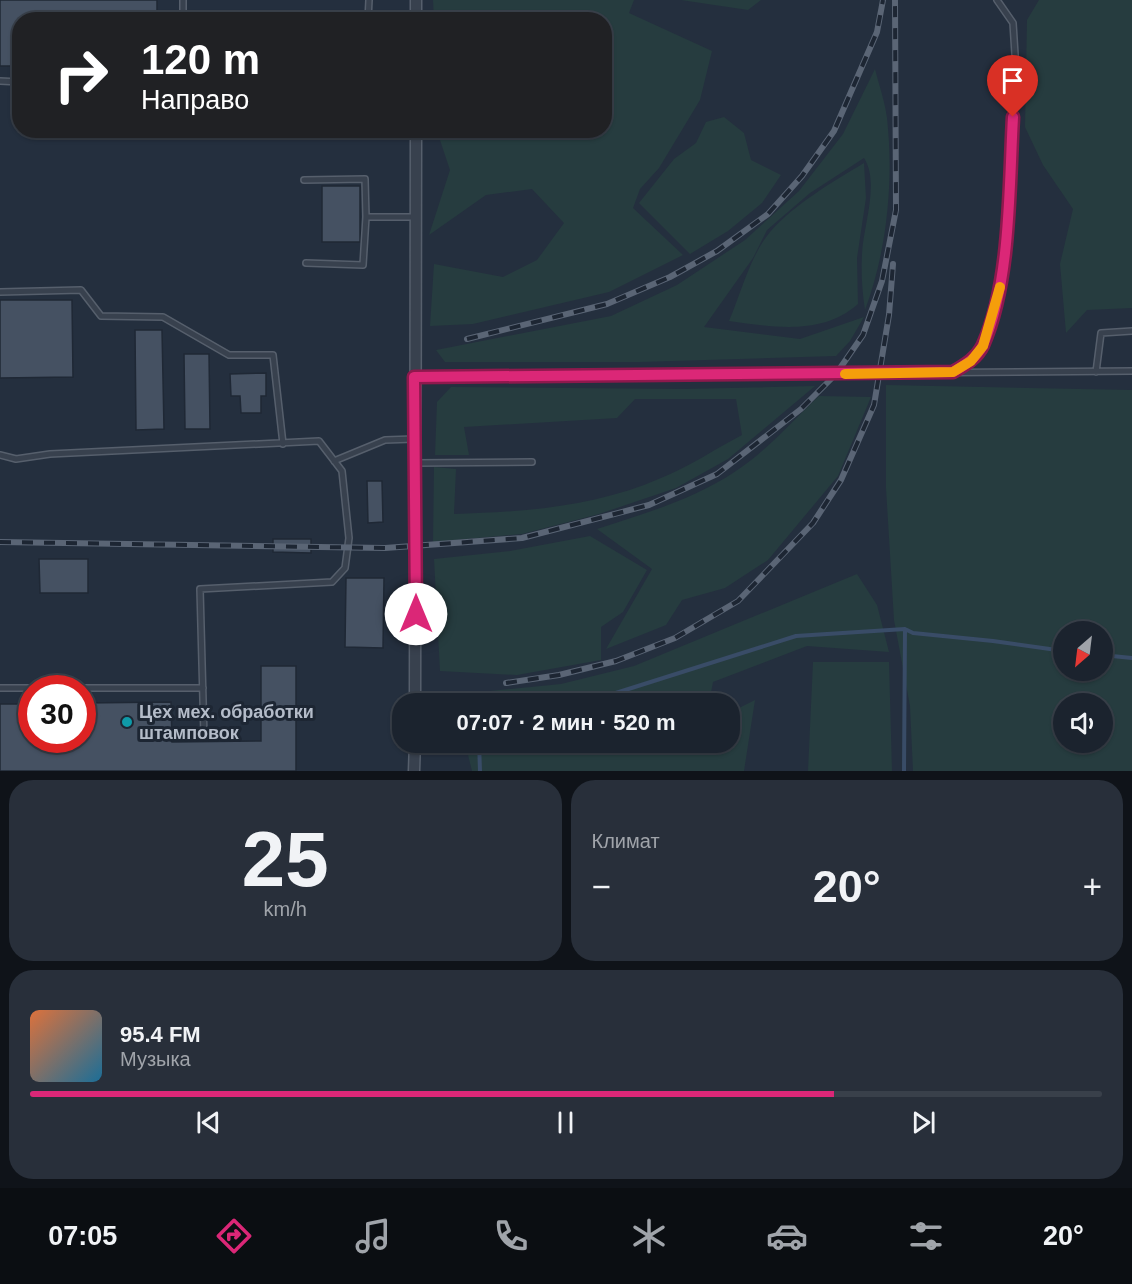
<!DOCTYPE html>
<html lang="ru">
<meta charset="utf-8">
<style>
body{margin:0;font-family:Helvetica,sans-serif;background:#282f3a;color:#f1f3f6;height:100vh;display:flex;flex-direction:column;font-size:22px;white-space:nowrap}
*{box-sizing:border-box;margin:0}
p{font-size:20px;color:#a0a4aa}
.icon{flex:none;width:33px;height:33px;fill:none;stroke:currentColor;stroke-width:2;stroke-linecap:round;stroke-linejoin:round}
.map{position:relative;height:771px;overflow:hidden}
.drawer{display:flex;flex-direction:column;gap:9px;padding:9px;background:#0f1319;flex:1}
.drawer>*{flex:none}
.hud{position:absolute;left:12px;top:12px;width:600px;height:126px;border-radius:24px;box-shadow:0 2px 4px #0004,0 0 0 2px #39404a;background:#202124;color:#fff;overflow:hidden}
.needle{width:39px;rotate:208deg}
.fabs{position:absolute;left:1053px;top:621px;display:grid;gap:12px}
.fabs a{display:grid;place-items:center;width:60px;height:60px;border-radius:50%;background:#1b232e;box-shadow:0 2px 4px #0004,0 0 0 2px #39404a;font-size:30px}
.speed{position:absolute;left:18px;top:675px;display:flex;gap:12px;font-size:30px;font-weight:700;text-align:center}
.speed>*{display:grid;place-content:center;width:78px;height:78px;border-radius:50%;background:#1b232e;box-shadow:0 2px 4px #0004,0 0 0 2px #39404a;line-height:1}
.speed .limit{border:9px solid #d22;background:#fff;color:#111}
.pin{position:absolute;display:grid;place-items:center;width:51px;height:51px;color:#fff;margin:-62px -26px;border-radius:50% 50% 50% 0;rotate:-45deg;box-shadow:0 0 6px #0007}
.pin .icon{rotate:45deg}
.me{position:absolute;width:66px;margin:-33px;rotate:0deg;stroke-linejoin:round;filter:drop-shadow(0 0 4px #0008)}
.turn{display:flex;align-items:center;gap:21px;height:126px;padding:0 30px;font-size:27px}
.turn .icon{width:78px;height:78px;stroke-width:2.5}
.turn b{display:block;font-size:42px;line-height:51px}
.big{font-size:45px;font-weight:700;line-height:1.1}
.drawer .card{flex:1;display:flex;flex-direction:column;justify-content:center;gap:9px;min-width:0;padding:0 21px;border-radius:24px;background:#282f3a}
.drawer .dial{align-items:center;gap:0}
.dial b{font-size:78px;line-height:1}
.song{display:flex;align-items:center;gap:18px}
.cover{width:72px;height:72px;border-radius:9px;background:linear-gradient(135deg,hsl(20 70% 55%),hsl(200 70% 35%))}
.played{height:6px;border-radius:3px;background:linear-gradient(90deg,#db2777 75%,#39404a 75%)}
.keys{display:flex;justify-content:space-around;direction:ltr}
.heat{display:flex;justify-content:space-between;align-items:center;font-size:33px;direction:ltr}
.drawer .tiles{flex:1;display:grid;gap:9px;grid-template-columns:1fr 1fr}
.card:last-child{grid-column:span 2}
.trip{position:absolute;left:392px;top:693px;width:348px;height:60px;border-radius:24px;background:#1b232e;box-shadow:0 2px 4px #0004,0 0 0 2px #39404a;font-weight:700;line-height:60px;text-align:center}
.tab-bar{display:flex;height:96px;justify-content:space-around;align-items:center;background:#0b0e12;color:#a0a4aa}
.tab-bar .icon{width:42px;height:42px}
.tab-bar .selected{color:#db2777}
.tab-bar b{font-size:27px;color:#f1f3f6}
.map>svg:first-child{display:block}
.green{fill:#263c3f;fill-rule:evenodd}
.lines{fill:none;stroke-linecap:round;stroke-linejoin:round}
.stream{stroke:#394c67;stroke-width:4}
.building{fill:#455162;stroke:#1f2835;stroke-width:1.5}
.service-casing{stroke:#565f6c;stroke-width:8}
.minor-casing{stroke:#565f6c;stroke-width:13}
.service{stroke:#38414e;stroke-width:5}
.minor{stroke:#38414e;stroke-width:10}
.rail-casing{stroke:#5a6575;stroke-width:6}
.rail{stroke:#1d2633;stroke-width:4;stroke-dasharray:11;stroke-linecap:butt}
.route-casing{stroke:#8e194d;stroke-width:15}
.route{stroke:#db2777;stroke-width:10}
.slow{stroke:#f59e0b;stroke-width:10}
.culture-dot{fill:#0f9aa8;stroke:#1d2633;stroke-width:2}
.labels{text-anchor:middle;stroke-width:6;stroke-linejoin:round;paint-order:stroke}
.poi-label{font-size:18px;font-weight:bold;fill:#b4bcc9;stroke:#1d2633;text-anchor:start}
</style>
<div class="map">
<svg width="1132" height="771" viewBox="0 0 1132 771">
<rect width="100%" height="100%" fill="#242f3e"/>
<!-- green -->
<path class="green" d="M433 0H634L629 13 712 51 700 100 659 168 640 189 633 208 683 255 609 292 473 324 430 326 434 264 503 277 537 260 564 223 532 189 486 195 429 235 450 170 437 131 604 130V20L434 19Z
M681 0H761L748 10Z
M1039 0H1132V308L1087 310 1066 333 1060 264 1073 209 1043 165 1025 127 1027 20Z
M875 69C879 85 885 102 887 118 894 181 887 251 865 310 862 291 861 273 862 254 863 226 880 183 864 158L810 193 767 230 753 258 704 327 800 339 864 317 850 341 836 356 640 362H445L436 350 611 316 677 285 745 240 799 191 843 134Z
M724 117 744 133 751 160 781 175 762 203 728 231 690 254 639 203 674 159 696 143 706 122Z
M864 163 866 198 857 258 858 304C822 336 773 327 729 321 741 293 750 256 770 232 793 205 834 181 864 163Z
M886 385 1132 390V771H913L910 706 894 620 886 488ZM1064 632H1102V670H1064ZM1064 704H1102V742H1064Z
M815 386 728 459 676 488 599 514 522 534 433 542 434 467 456 469 454 514C524 512 595 507 661 478 689 467 715 449 742 435L736 399H635L617 418 464 427 469 455H435L437 402 451 387 684 389Z
M819 396 871 397 838 476 768 560 725 588 682 600 666 625 606 649 652 569 597 529C643 514 692 500 733 473 765 453 791 422 819 396Z
M590 536 647 570 623 612 601 627V660L517 675 440 671 434 559 510 551Z
M857 574 877 605 889 652 807 646 713 682 709 703H489L490 691 561 684 634 666Z
M813 662H889L892 771H808Z
M755 700 744 771H472L465 743 729 742V713Z"/>
<g class="lines">
<!-- stream -->
<path class="stream" d="M1102 655 1132 658
M581 704 796 636 905 629 913 633 993 641 1064 651
M479 742 480 771
M904 771 905 629"/>
</g>
<!-- building -->
<path class="building" d="M0 0H157V20H20V66H0Z
M322 186H360V242H322Z
M0 300H72L73 377 0 378Z
M135 330H162L164 429 136 430Z
M184 354H209L210 429H185Z
M266 373V396H261V413H241L240 396H231L230 374Z
M367 481H382L383 522 368 523Z
M273 539H311V553L273 552Z
M39 559H88V593H40Z
M346 578H384L383 648 345 647Z
M261 666H296V771H0V704H32V740H82V703L171 702 172 742 261 741Z"/>
<g class="lines">
<defs>
<path id="service" d="M183 0V20
M368 20 369 0
M0 81 20 82
M304 180 365 179 366 217
M306 263 363 265 366 217H416
M0 292 81 290 101 316 163 317 229 355H273L283 444
M954 371 971 361 983 346 1001 285 1016 70 1013 23 997 0
M1096 372 1101 333 1132 331
M414 377 1132 371
M0 455 16 459 50 454 319 441 342 471 349 538 345 568 332 582 200 589 204 737
M334 461 385 440 414 439
M415 463 532 462
M0 688H203"/>
<path id="minor" d="M416 0V20
M415 704 416 130
M414 771 415 742"/>
</defs>
<!-- service casing -->
<use href="#service" class="service-casing"/>
<!-- minor casing -->
<use href="#minor" class="minor-casing"/>
<!-- service -->
<use href="#service" class="service"/>
<!-- minor -->
<use href="#minor" class="minor"/>
<defs>
<path id="rail" d="M467 339 607 304 670 277 717 251 768 214 802 176 834 131 877 32 883 0
M0 542 385 548 522 538 649 505 717 474 801 409 836 374 863 335 882 281 896 210 895 0
M506 683 559 675 616 661 675 638 738 601 813 523 841 480 874 405 889 315 893 264"/>
</defs>
<!-- rail casing -->
<use href="#rail" class="rail-casing"/>
<!-- rail -->
<use href="#rail" class="rail"/>
</g>
<g class="lines">
<defs>
<path id="route" d="M416 614 414 377 953 372C965 365 977 358 983 345 1011 282 1009 186 1013 117"/>
</defs>
<!-- route casing -->
<use href="#route" class="route-casing"/>
<!-- route -->
<use href="#route" class="route"/>
<!-- slow -->
<path class="slow" d="M845 374 953 372 971 361 983 346 1000 287"/>
</g>
<!-- markers -->
<circle class="culture-dot" cx="127" cy="722" r="6"/>
<g class="labels">
<!-- poi labels -->
<g class="poi-label">
<text x="139" y="718">Цех мех. обработки<tspan x="139" dy="21">штамповок</tspan></text>
</g>
</g>
</svg>
<div class="fabs">
<a><svg class="needle" viewBox="-14 -14 28 28"><path d="M0-13l5 13h-10z" fill="#e53935"/><path d="M0 13l5-13h-10z" fill="#a0a4aa"/></svg></a>
<a><svg class="icon" aria-label="sound" viewBox="0 0 24 24"><path d="M4 9h4l5-4v14l-5-4H4zM17 9q2 3 0 6"/></svg></a>
</div>
<div class="speed"><div class="limit">30</div></div>
<div class="pin" style="left:1013px;top:117px;background:#d93025"><svg class="icon" aria-label="arrive" viewBox="0 0 24 24"><path d="M6 21V4h12l-3 4 3 4H6"/></svg></div>
<svg class="me" style="left:416px;top:614px" viewBox="-20 -20 40 40"><circle r="19" fill="#fff"/><path d="M0-13L10 11 0 6-10 11z" fill="#db2777"/></svg>
<div class="trip">07:07 · 2 мин · 520 m</div>
<div class="hud">
<div class="turn"><svg class="icon" aria-label="right" viewBox="0 0 24 24"><path d="M7 20v-9h11M14 6l5 5-5 5"/></svg><div><b>120 m</b>Направо</div></div>
</div>
</div>
<section class="drawer">
<div class="tiles">
<div class="card dial"><b>25</b><p>km/h</p></div>
<div class="card"><p>Климат</p>
<div class="heat"><a>−</a><b class="big">20°</b><a>+</a></div>
</div>
<div class="card">
<div class="song"><i class="cover"></i><div><b>95.4 FM</b><p>Музыка</p></div></div>
<div class="played"></div>
<div class="keys"><svg class="icon" aria-label="previous" viewBox="0 0 24 24"><path d="M18 5L8 12l10 7zM5 5v14"/></svg><svg class="icon" aria-label="pause" viewBox="0 0 24 24"><path d="M8 5v14M16 5v14"/></svg><svg class="icon" aria-label="next" viewBox="0 0 24 24"><path d="M6 5l10 7-10 7zM19 5v14"/></svg></div>
</div>
</div>
</section>
<nav class="tab-bar">
<b>07:05</b>
<svg class="icon selected" aria-label="directions" viewBox="0 0 24 24"><path d="M12 3l9 9-9 9-9-9zM9 14v-3h6M13 9l2 2-2 2"/></svg>
<svg class="icon" aria-label="music" viewBox="0 0 24 24"><path d="M9 18V5l10-2v13"/><circle cx="6" cy="18" r="3"/><circle cx="16" cy="16" r="3"/></svg>
<svg class="icon" aria-label="phone" viewBox="0 0 24 24"><path d="M5 4h4l2 5-3 2q2 4 5 5l2-3 5 2v4C11 20 4 13 5 4z"/></svg>
<svg class="icon" aria-label="climate" viewBox="0 0 24 24"><path d="M12 3v18M4 7l16 10M4 17L20 7"/></svg>
<svg class="icon" aria-label="car" viewBox="0 0 24 24"><path d="M5 17H2v-5l4-1 3-4h7l3 4 3 1v5h-3M9 17h6M6 11h13"/><circle cx="7" cy="17" r="2"/><circle cx="17" cy="17" r="2"/></svg>
<svg class="icon" aria-label="filters" viewBox="0 0 24 24"><path d="M4 7h16M4 17h16"/><circle cx="9" cy="7" r="2"/><circle cx="15" cy="17" r="2"/></svg>
<b>20°</b>
</nav>
